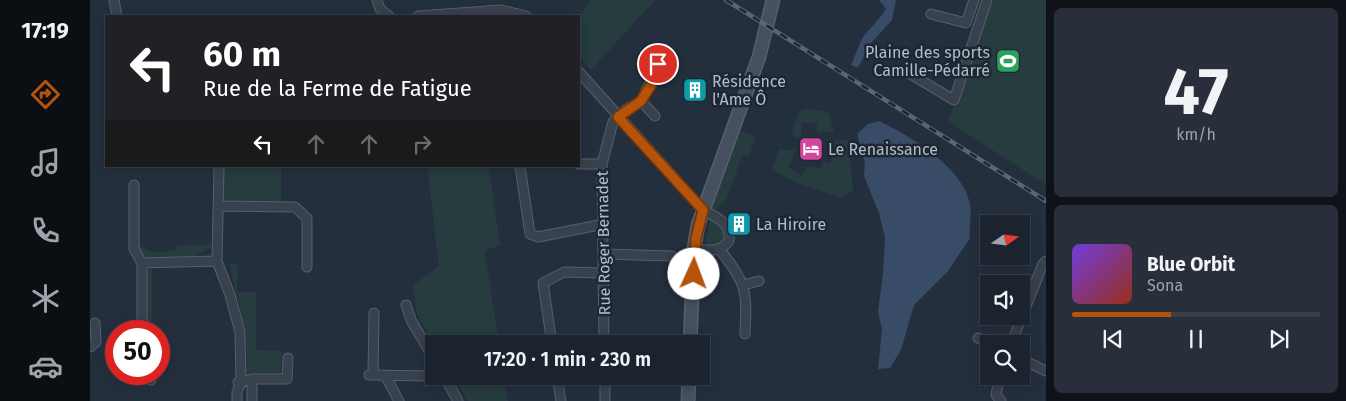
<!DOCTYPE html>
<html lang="fr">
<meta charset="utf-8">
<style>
body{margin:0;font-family:"Fira Sans",sans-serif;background:#282f3a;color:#f1f3f6;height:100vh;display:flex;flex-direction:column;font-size:19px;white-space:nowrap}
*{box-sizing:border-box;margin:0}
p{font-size:16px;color:#a0a4aa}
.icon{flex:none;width:28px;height:28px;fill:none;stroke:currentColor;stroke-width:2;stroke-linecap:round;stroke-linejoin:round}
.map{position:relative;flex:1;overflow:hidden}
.drawer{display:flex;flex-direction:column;gap:8px;padding:8px;background:#0f1319;width:300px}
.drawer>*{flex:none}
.guide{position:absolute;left:15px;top:15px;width:475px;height:152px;border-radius:0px;box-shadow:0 2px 12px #0003,0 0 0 1px #39404a;background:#202124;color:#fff;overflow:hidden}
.needle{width:32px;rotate:76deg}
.controls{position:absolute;left:890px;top:215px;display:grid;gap:10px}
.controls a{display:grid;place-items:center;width:50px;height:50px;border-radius:0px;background:#1b232e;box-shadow:0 2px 12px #0003,0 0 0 1px #39404a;font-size:25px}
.speed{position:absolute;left:15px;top:320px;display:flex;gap:10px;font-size:25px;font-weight:700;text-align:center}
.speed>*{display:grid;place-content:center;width:65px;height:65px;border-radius:50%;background:#1b232e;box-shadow:0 2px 12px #0003,0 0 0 1px #39404a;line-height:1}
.speed .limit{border:8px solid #d22;background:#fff;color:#111}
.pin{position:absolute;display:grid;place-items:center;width:42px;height:42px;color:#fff;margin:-21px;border:2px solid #fff;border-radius:50%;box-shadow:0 1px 5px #0007}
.me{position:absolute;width:55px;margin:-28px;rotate:2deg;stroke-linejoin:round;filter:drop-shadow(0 0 4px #0008)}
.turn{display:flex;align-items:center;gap:18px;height:105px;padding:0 15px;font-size:22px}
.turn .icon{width:65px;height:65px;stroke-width:2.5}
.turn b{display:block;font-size:35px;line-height:42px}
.lanes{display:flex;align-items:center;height:48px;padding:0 15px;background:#0003;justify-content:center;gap:25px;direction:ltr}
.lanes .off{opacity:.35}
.drawer .widget{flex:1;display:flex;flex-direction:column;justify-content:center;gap:8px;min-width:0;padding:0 18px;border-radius:8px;background:#282f3a}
.drawer .dial{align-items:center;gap:0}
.dial b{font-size:65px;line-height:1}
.song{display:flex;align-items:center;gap:15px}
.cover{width:60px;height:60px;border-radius:8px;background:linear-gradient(135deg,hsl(260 70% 55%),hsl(10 70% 35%))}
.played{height:5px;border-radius:2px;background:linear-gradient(90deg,#b45309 40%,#39404a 40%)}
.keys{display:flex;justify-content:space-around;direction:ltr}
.trip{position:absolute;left:335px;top:335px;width:285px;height:50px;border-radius:0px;background:#1b232e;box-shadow:0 2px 12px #0003,0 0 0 1px #39404a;font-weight:600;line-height:50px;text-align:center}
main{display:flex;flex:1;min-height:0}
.dock{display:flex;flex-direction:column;width:90px;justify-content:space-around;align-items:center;background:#0b0e12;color:#a0a4aa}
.dock .icon{width:35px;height:35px}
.dock .on{color:#b45309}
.dock b{font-size:22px;color:#f1f3f6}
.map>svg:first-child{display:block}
.green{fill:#263c3f}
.water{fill:#394c67}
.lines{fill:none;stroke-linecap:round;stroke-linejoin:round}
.minor-casing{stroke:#565f6c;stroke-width:11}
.secondary-casing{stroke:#565f6c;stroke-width:15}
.minor{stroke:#38414e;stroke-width:9}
.secondary{stroke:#465061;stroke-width:12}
.rail-casing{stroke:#5a6575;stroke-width:4.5}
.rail{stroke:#1d2633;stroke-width:2.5;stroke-dasharray:8;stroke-linecap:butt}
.route-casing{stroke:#753606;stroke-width:12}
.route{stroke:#b45309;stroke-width:9}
.labels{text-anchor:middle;stroke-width:5;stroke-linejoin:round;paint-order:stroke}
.poi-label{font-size:16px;fill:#b4bcc9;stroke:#1d2633;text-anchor:start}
.street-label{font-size:16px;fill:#b4bcc9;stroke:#1d2633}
</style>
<main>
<nav class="dock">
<b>17:19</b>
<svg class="icon on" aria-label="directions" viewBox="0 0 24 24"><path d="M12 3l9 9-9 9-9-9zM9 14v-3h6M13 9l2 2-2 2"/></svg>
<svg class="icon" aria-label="music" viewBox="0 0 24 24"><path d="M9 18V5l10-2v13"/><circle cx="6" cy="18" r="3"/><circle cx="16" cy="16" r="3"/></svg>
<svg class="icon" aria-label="phone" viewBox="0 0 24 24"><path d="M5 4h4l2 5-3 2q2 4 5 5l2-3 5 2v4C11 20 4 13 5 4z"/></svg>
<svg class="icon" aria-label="climate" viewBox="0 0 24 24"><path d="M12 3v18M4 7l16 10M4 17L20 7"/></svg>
<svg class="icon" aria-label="car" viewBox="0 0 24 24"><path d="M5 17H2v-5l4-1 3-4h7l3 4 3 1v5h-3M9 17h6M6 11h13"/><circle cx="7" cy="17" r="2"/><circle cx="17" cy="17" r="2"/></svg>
</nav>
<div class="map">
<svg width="956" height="401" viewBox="0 0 956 401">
<rect width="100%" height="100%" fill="#242f3e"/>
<!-- green -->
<path class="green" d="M501 0H565L501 70 489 55V16Z
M901 0H956V185L858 121Z
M715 108 738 112 744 131 727 133V123H712L711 138H706L702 132 709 112Z
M649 131 665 136 659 157 653 154 636 200 625 210 622 209 623 205Z
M759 140 763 191 750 197 706 183 682 169 689 149 706 151 698 167 712 176 718 166 731 169 733 162 740 164 745 150 740 147 741 142Z
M133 166H191V203H134Z
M337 166H399L410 245 395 251 409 344H344L327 314 323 285 349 266Z
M620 218 630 221 637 238 629 246 619 245 616 242Z
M48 240C54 256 72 251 86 251L87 245H117L121 240V247L101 259 63 260 51 254Z
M139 264H148L147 292H166V350L192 351 190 375H157L156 332Z
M62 268V328L58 325 55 315 54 273Z
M363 376H414L418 401H378Z"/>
<!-- water -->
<path class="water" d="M789 0H806L802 20 780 44 768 68 761 65C766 55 770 38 778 31 785 24 790 18 796 9Z
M789 121C820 136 873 167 880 204 882 212 879 228 880 238L858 271 824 305 811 350 800 368 788 369 792 329 788 312 793 273 795 238 789 213 774 176 775 163 767 134 778 124Z"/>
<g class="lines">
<defs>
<path id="minor" d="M24 0 27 16
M287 0 290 9 299 16
M841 14 876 23 884 0
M328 16 411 10 436 16
M489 72 613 210C627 217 641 223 639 241 630 253 618 250 604 249
M817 72 864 100 897 0
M551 101 565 116
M489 164H512
M129 166 127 261 140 295 150 332 151 382H148
M430 166 440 234 448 237 514 224
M44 185V249L52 263 127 261
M129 206 205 207 217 218V267
M630 250C657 284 657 291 655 334
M513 254 582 256
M52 263V320L58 331
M653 285 669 281
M316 305 321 320 344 359
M888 338 900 344
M462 344 453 283 474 272 513 273
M514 344 512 164 523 122 537 109 551 101 575 52
M921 344 953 264 956 261
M0 347 6 342 5 323
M931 359 956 371
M61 374V380
M283 374 284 313
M279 375 344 376
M295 375 309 401
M354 376 368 401
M467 376 471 401
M515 376V401
M910 376 906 395 911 401
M147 401V392L151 382 162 379H197L198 358
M162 401V379"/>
<path id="secondary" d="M600 344 604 249 608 225 669 57 683 0
M598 401 599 376"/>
</defs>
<!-- minor casing -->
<use href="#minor" class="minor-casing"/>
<!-- secondary casing -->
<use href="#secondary" class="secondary-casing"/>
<!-- minor -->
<use href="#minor" class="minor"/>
<!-- secondary -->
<use href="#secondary" class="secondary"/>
<defs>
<path id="rail" d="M636 0 956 201"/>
</defs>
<!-- rail casing -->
<use href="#rail" class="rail-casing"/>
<!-- rail -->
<use href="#rail" class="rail"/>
</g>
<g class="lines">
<defs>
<path id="route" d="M568 64 561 85 551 101 528 117 613 210 606 238 604 274"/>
</defs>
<!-- route casing -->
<use href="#route" class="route-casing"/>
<!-- route -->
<use href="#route" class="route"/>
</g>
<!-- icons -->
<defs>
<symbol id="stadium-square" viewBox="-11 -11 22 22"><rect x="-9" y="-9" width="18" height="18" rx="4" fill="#2e9e5b" stroke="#1d2633"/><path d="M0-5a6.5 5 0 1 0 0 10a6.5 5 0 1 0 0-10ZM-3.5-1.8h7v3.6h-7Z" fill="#fff"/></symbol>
<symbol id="building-square" viewBox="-11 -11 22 22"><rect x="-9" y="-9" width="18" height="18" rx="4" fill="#0f9aa8" stroke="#1d2633"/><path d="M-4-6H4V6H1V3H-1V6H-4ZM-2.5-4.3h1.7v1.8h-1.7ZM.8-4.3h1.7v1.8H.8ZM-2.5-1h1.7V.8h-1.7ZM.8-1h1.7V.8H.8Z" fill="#fff"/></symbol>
<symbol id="hotel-square" viewBox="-11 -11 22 22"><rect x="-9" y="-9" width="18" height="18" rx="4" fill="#d1479c" stroke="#1d2633"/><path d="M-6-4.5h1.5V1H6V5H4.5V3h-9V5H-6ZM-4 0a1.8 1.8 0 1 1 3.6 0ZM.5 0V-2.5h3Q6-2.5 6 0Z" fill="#fff"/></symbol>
</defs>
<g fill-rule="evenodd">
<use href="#stadium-square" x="904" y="47" width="28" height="28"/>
<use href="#building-square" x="591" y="76" width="28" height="28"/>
<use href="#hotel-square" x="707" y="135" width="28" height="28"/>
<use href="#building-square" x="635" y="210" width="28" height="28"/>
</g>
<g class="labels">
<!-- poi labels -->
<g class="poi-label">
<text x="900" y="58" text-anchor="end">Plaine des sports<tspan x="900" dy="18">Camille-Pédarré</tspan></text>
<text x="622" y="87">Résidence<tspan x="622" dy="18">l'Ame Ô</tspan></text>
<text x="738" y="155">Le Renaissance</text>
<text x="666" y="230">La Hiroire</text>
</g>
<!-- street labels -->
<g class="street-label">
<text transform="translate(513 243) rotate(-91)" y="6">Rue Roger Bernadet</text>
</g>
</g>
</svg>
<div class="controls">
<a><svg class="needle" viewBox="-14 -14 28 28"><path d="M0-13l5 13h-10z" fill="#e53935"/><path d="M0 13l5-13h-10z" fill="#a0a4aa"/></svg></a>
<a><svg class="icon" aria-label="sound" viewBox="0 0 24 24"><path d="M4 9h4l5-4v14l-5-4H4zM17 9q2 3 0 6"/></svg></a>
<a><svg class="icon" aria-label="search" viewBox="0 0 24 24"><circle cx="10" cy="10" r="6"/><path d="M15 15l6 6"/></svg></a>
</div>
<div class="speed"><div class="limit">50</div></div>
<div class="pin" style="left:568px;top:64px;background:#d93025"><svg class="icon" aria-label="arrive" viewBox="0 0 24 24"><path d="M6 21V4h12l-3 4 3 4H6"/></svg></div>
<svg class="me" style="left:604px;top:274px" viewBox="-20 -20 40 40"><circle r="19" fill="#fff"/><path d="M0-13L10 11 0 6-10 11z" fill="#b45309"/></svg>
<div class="trip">17:20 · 1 min · 230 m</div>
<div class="guide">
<div class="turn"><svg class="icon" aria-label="left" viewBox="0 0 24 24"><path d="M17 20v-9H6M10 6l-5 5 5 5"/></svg><div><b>60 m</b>Rue de la Ferme de Fatigue</div></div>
<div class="lanes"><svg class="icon" aria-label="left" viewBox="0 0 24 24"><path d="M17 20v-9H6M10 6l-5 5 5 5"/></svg><svg class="icon off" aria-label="ahead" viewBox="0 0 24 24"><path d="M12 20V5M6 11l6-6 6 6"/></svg><svg class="icon off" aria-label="ahead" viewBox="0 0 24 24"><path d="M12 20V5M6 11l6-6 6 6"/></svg><svg class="icon off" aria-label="right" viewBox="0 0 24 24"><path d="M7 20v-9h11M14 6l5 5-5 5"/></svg></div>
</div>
</div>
<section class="drawer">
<div class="widget dial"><b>47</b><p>km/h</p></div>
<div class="widget">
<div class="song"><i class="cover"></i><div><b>Blue Orbit</b><p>Sona</p></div></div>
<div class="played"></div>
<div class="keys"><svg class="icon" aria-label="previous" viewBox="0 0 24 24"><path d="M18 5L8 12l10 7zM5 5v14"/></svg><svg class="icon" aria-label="pause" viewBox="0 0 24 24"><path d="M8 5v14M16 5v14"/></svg><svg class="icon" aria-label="next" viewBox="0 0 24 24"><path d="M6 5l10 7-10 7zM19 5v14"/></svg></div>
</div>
</section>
</main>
